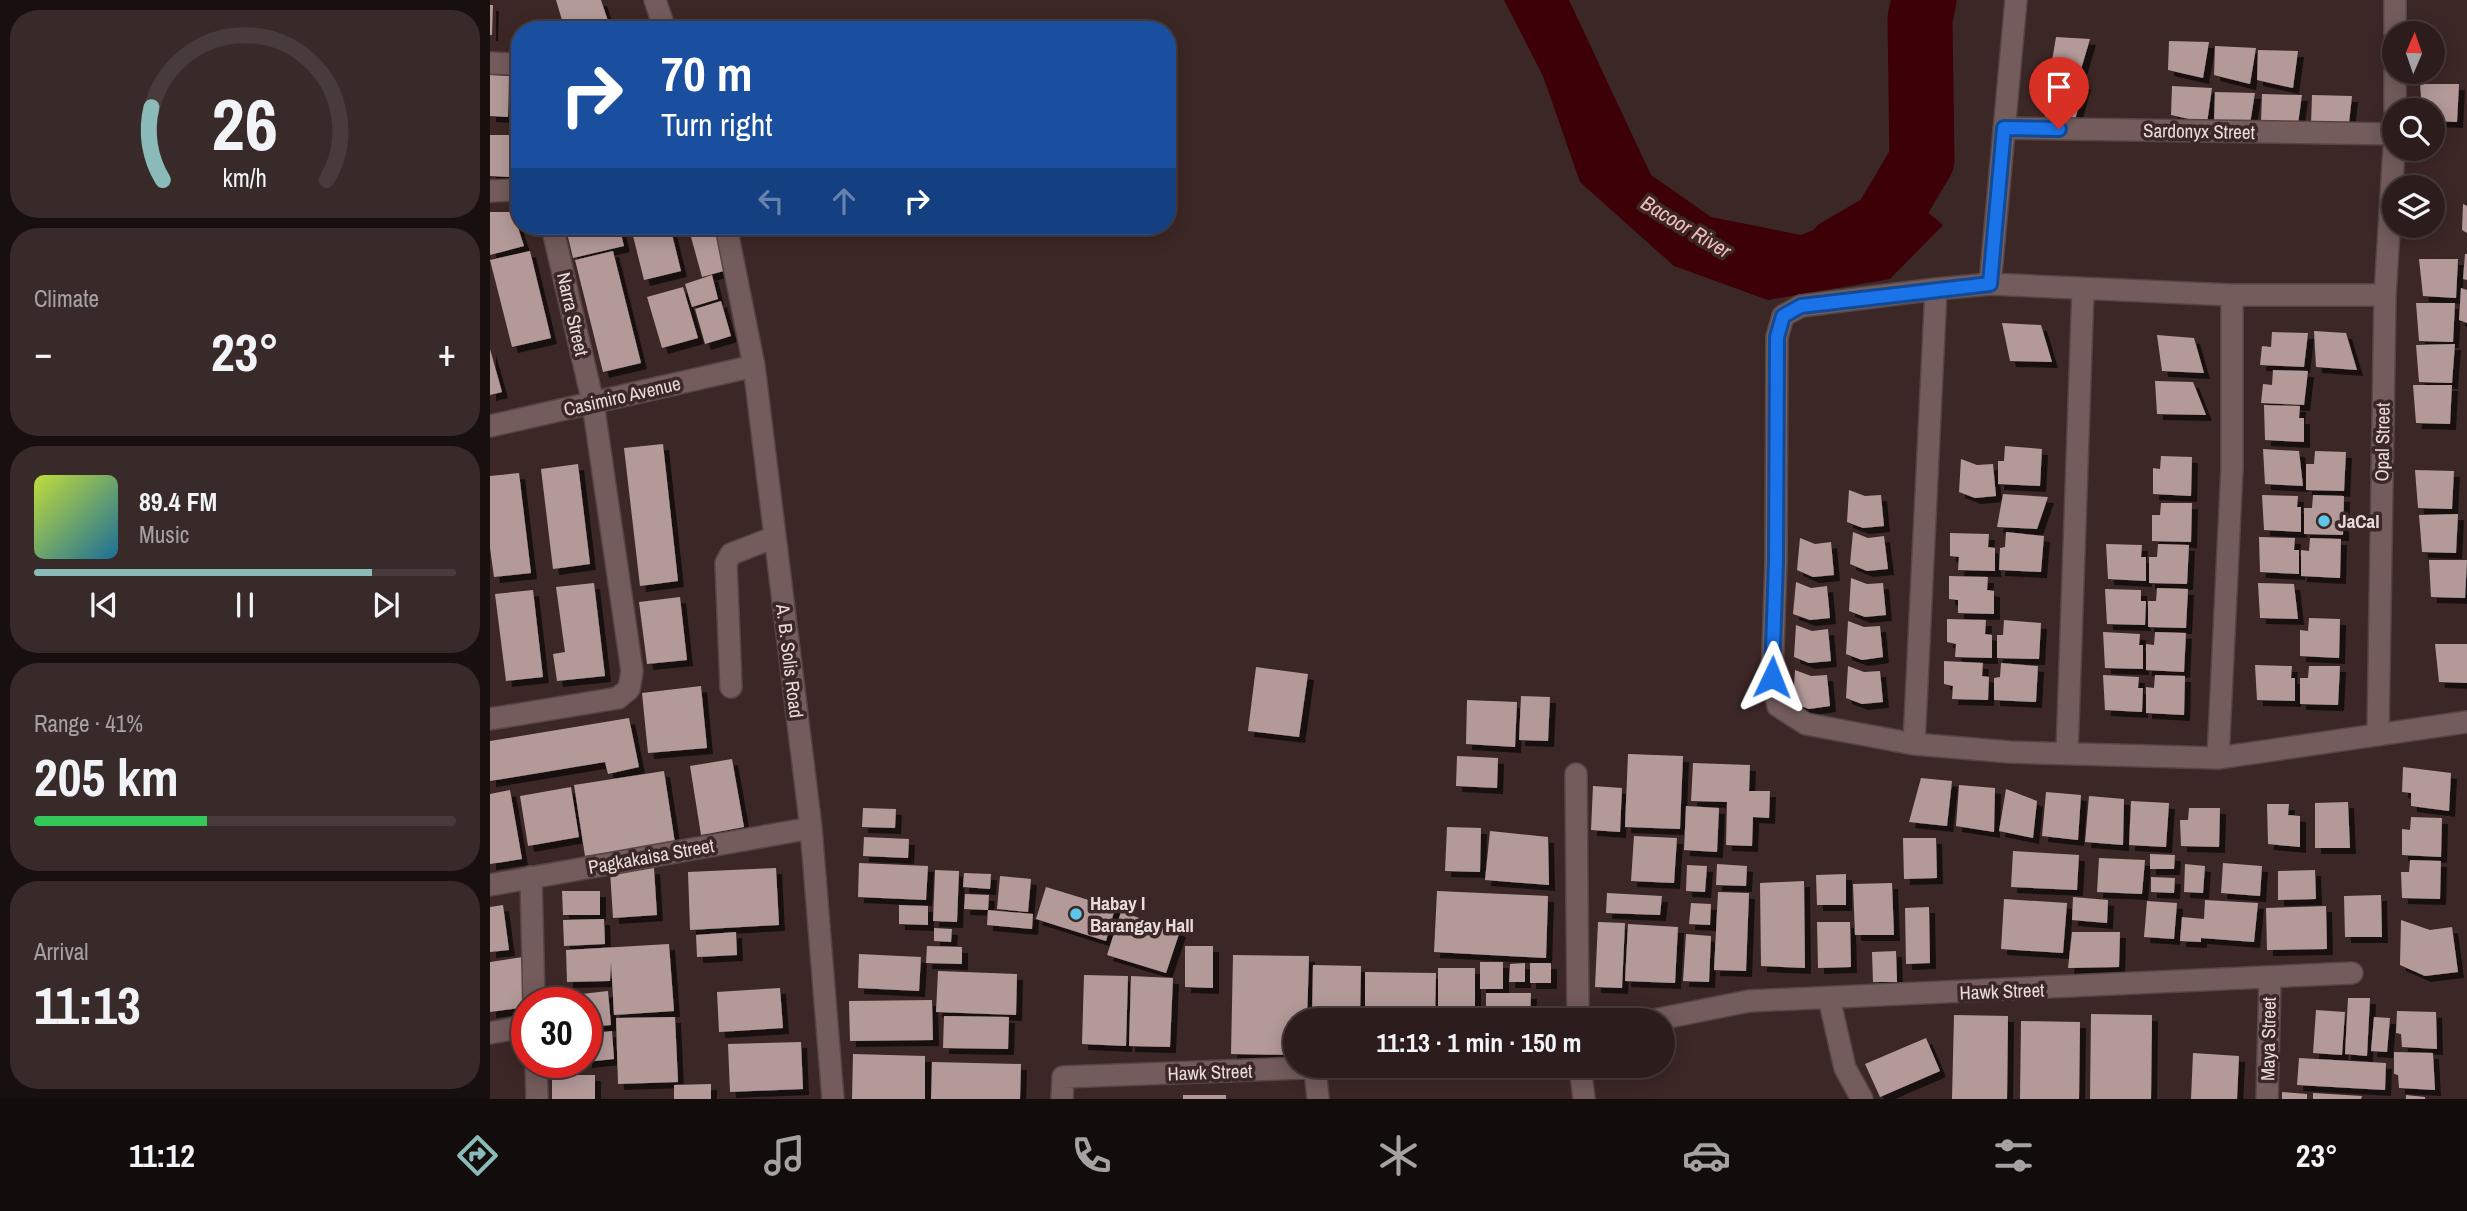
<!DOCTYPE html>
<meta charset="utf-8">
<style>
body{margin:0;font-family:"Archivo Narrow",sans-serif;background:#382a29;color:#f1f3f6;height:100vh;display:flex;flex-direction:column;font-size:26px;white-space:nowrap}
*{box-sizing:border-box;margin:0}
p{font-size:23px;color:#a6a2a3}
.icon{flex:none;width:38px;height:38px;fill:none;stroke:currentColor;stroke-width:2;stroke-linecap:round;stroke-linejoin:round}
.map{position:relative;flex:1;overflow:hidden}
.sheet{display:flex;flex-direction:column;gap:10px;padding:10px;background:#18100f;width:490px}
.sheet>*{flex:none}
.guide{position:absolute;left:21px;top:21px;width:665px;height:214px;border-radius:28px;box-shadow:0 4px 18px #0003,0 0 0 2px #483b3b;background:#1a4fa0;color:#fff;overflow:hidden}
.needle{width:46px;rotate:2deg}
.fabs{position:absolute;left:1892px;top:21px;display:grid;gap:14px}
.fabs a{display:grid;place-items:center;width:63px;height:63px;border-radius:50%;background:#2c1d1c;box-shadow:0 4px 18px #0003,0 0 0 2px #483b3b;font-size:35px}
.speed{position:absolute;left:21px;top:987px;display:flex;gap:14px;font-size:35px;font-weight:700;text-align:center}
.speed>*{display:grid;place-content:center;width:91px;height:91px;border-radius:50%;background:#2c1d1c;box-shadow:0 4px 18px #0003,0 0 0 2px #483b3b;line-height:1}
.speed .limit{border:10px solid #d22;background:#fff;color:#111}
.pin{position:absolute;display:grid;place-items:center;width:60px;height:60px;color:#fff;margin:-72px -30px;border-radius:50% 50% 50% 0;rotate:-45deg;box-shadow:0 0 7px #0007}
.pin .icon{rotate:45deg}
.me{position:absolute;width:77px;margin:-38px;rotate:2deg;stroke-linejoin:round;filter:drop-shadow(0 0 5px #0008)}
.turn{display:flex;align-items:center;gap:24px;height:147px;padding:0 35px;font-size:32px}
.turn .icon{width:91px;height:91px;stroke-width:2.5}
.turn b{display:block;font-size:49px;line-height:60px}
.lanes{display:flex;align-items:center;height:66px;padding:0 35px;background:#0003;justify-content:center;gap:35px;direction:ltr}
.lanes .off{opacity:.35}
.big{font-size:52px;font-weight:700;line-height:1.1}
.sheet .tile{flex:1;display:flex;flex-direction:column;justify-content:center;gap:10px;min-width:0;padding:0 24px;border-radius:28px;background:#382a29}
.sheet .dial{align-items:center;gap:0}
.dial svg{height:182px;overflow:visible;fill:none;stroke:#483b3b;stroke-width:7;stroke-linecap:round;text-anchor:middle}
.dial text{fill:#f1f3f6;stroke:none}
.song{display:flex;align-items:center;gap:21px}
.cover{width:84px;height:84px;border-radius:10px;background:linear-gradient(135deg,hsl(70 70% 55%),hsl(200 70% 35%))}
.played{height:7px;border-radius:4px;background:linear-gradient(90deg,#8bbbb9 80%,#483b3b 80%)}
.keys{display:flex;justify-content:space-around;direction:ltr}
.heat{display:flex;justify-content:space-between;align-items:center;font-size:38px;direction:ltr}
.charge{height:10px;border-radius:5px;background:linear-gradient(90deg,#34c759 41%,#483b3b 0)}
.trip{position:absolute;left:793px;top:1008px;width:392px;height:70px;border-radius:35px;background:#2c1d1c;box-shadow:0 4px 18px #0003,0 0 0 2px #483b3b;font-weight:700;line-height:70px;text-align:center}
.tabs{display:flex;height:112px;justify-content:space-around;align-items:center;background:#120c0b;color:#a6a2a3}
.tabs .icon{width:49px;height:49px}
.tabs .on{color:#8bbbb9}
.tabs b{font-size:32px;color:#f1f3f6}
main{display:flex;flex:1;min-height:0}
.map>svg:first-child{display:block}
.water{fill:#3c0006}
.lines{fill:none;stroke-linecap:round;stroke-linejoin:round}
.river{stroke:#3c0006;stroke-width:65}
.building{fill:#b39a99;filter:url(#shadow)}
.minor-casing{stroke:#554544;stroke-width:24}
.minor{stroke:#735c5b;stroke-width:21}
.route-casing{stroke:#114b97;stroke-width:18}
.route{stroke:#1a73e8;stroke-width:12}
.poi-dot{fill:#5cc7e8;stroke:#3b2726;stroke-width:2.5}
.labels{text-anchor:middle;stroke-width:7;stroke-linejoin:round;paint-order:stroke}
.street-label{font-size:19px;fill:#e8dbda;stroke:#3b2726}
.poi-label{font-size:19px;font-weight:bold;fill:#e8dbda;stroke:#3b2726;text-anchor:start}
.water-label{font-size:21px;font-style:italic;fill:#f0bdbb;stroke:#3b2726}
</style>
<main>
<section class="sheet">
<div class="tile dial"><svg viewBox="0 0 100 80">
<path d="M14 69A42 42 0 1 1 86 69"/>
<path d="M14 69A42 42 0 0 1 9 37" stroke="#8bbbb9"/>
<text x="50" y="56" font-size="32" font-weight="700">26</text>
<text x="50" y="72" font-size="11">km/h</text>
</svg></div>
<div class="tile"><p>Climate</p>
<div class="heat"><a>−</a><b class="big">23°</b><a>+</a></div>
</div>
<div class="tile">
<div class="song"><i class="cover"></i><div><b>89.4 FM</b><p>Music</p></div></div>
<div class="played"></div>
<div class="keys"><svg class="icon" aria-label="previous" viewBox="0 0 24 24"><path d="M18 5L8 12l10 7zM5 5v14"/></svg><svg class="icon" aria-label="pause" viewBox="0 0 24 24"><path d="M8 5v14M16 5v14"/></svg><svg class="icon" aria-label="next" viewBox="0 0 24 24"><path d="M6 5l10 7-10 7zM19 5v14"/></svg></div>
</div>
<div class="tile"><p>Range · 41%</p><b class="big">205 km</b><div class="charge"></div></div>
<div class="tile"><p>Arrival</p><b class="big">11:13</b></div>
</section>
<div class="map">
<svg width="1977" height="1099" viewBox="0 0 1977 1099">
<defs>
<filter id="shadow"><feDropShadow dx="6" dy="6" stdDeviation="0" flood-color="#0009"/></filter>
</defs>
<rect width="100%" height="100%" fill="#3b2726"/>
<!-- water -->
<path class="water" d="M1014 0H1079L1161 175 1221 217 1311 235 1367 213 1404 184 1453 225 1400 279 1278 300 1184 266 1090 182 1053 76Z"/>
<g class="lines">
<!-- river -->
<path class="river" d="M1349 250 1394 224 1432 160 1430 19 1434 0"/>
</g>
<!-- building -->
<path class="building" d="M66 0H111L121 30H75Z
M0 5H3L2 35H0Z
M1566 37 1600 39 1589 76 1560 73Z
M1679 41 1719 42 1713 78 1678 70Z
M1725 46 1766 48 1760 84 1724 75Z
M1768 50 1808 51 1803 88 1767 80Z
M0 75 19 76 18 117 0 116Z
M1561 82 1595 83 1585 120 1555 118Z
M1930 84H1969L1967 122 1942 121V110H1932Z
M1682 86 1722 88 1717 123 1681 115Z
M1725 92 1765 93 1759 130 1724 121Z
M1772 94 1812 95 1807 131 1771 123Z
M1822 95 1862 96 1858 132 1821 124Z
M0 135H23L22 177 0 176Z
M1973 204 1977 206V233L1972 230Z
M0 212H23L34 246 0 255Z
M88 226H129L134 246 83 258 76 229Z
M169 226H180L191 271 154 280 142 232Z
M198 226H230L241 269 212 277Z
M40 251 61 338 22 347 0 260Z
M123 251 151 363 113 372 85 260Z
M1975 254H1977V280L1973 279Z
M1929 259H1968L1966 298 1933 296Z
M222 275 228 299 202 307 195 284Z
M193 287 208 338 172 348 157 297Z
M1971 288 1977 290V323L1969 320Z
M231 301 241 336 215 344 205 309Z
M1926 303H1965L1963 342 1929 341Z
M1512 323 1551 325 1562 362 1520 361Z
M1824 331 1856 333 1867 370 1826 367Z
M1782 332 1818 333 1814 367 1770 365 1772 346 1781 347Z
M1667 335 1704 338 1714 373 1672 371Z
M1965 344 1962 383 1929 382 1926 345Z
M0 349 12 392 0 395Z
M1783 370 1818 371 1814 405 1771 403 1773 384 1782 385Z
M1665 381 1703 382 1716 415 1667 414Z
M1923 385H1962L1960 424 1926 423Z
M1774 405 1810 406 1809 418H1814V442L1775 440Z
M173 444 188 581 150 586 134 448Z
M1515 446 1552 449 1550 486 1508 484V461H1514Z
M1773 449 1809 451 1813 486 1775 484Z
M1825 451 1856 452 1854 491 1816 490V464H1824Z
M1671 456 1702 457 1701 496 1663 494V468L1670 469Z
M1471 459 1487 465 1503 464 1506 496 1485 498 1469 492Z
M88 464 100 564 63 569 51 469Z
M1925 470 1964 471 1962 509 1928 508Z
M29 473 41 573 4 577 0 548V476Z
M1359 490 1375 496 1391 495 1394 526 1373 528 1357 522Z
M1513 494 1558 497 1547 529 1507 527Z
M1772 495 1808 496 1807 507H1811V532L1774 530Z
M1823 495 1854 496 1853 535 1814 534V508H1822Z
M1671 503H1702L1701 542 1662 541V515H1670Z
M1968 514 1966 553 1932 552 1929 515Z
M1363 532 1378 538 1394 536 1398 569 1377 571 1360 564Z
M1516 532 1554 536 1551 572 1509 570 1510 548 1515 547Z
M1460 533 1499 534 1498 547 1505 548V571L1468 570 1469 557 1460 556Z
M1769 537 1805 538 1804 550H1809V574L1770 572Z
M1310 538 1325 544 1341 542 1344 575 1323 577 1307 570Z
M1820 538 1851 539 1850 578 1811 576V550L1819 551Z
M1616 544 1652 545 1651 557H1656V581L1618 579Z
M1668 544 1699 545 1697 584 1659 583V557H1667Z
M1939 560H1977L1975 598 1941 597Z
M1459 576 1498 577 1497 590 1504 591V614L1468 613V600L1459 599Z
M1361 578 1377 584 1393 583 1396 615 1375 617 1359 611Z
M1306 582 1321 588 1337 586 1340 618 1320 620 1303 614Z
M104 583 115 676 67 681 63 654 75 652 66 587Z
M1768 583 1804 584 1808 619 1770 618Z
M1667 588 1698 589 1696 628 1658 627V601H1666Z
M1615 589 1651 590V601H1656L1655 625 1617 624Z
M43 590 53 677 16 681 5 594Z
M190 597 197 660 157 664 149 602Z
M1819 618 1850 619 1849 658 1810 656V630L1818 631Z
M1457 619 1496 620 1495 634 1502 635V658L1465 657 1466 644 1457 642Z
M1514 620 1551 623 1549 659 1507 658V635H1513Z
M1358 621 1374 627 1390 626 1393 657 1372 660 1356 654Z
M1306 625 1322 631 1338 629 1341 661 1319 663 1304 657Z
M1613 632 1650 634 1649 645H1653V669L1615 668Z
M1665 632 1696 633 1694 672 1656 670V644L1664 645Z
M1945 644H1977V683L1949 682Z
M1454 661 1493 663 1492 676 1499 677 1498 700 1462 699 1463 686 1454 684Z
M1511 663 1548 666 1546 702 1504 700V678L1510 677Z
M1765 665 1802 666 1801 678H1805V701L1767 700Z
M1358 666 1374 672 1390 671 1393 702 1372 704 1356 698Z
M1819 666H1850L1848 705 1810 704V678H1818Z
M766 667 818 674 809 737 758 731Z
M1305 670 1321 676 1337 675 1340 706 1319 709 1303 703Z
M1613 675 1649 677 1648 688H1653L1652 712 1615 710Z
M1665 675 1695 676 1694 715 1656 713V687L1664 688Z
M211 686 217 748 158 753 152 693Z
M1031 696 1060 697 1058 741 1029 740Z
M977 700 1027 702 1025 747 976 744Z
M139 718 149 767 118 774 115 762 0 781V741Z
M1138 754 1193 756 1190 829 1135 827Z
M967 756 1008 758 1007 788 966 786Z
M242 759 254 827 211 835 200 766Z
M1203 763 1260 765 1259 791H1280L1279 818 1263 817 1262 846 1236 845 1237 802 1201 801Z
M1913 767 1961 773 1959 811 1921 806V793L1912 792Z
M174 771 185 843 95 856 84 785Z
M1431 778 1462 781 1457 826 1419 822Z
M1469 785 1505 788 1504 832 1466 826Z
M1103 786 1132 788 1130 832 1101 830Z
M81 787 89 837 38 846 30 796Z
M1516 789 1547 801 1543 838 1509 831Z
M20 790 32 859 0 864V794Z
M1556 792 1591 795 1588 840 1552 836Z
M1599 796 1634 799 1633 845 1595 842Z
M1641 801 1679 803 1676 847 1639 845Z
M1858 802 1860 848H1825V803Z
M1777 804H1799L1798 815 1810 816V847L1778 844Z
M1196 806 1229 808 1227 852 1194 850Z
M373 808 406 809 405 828 372 827Z
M1699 808H1730L1729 847 1691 846 1690 820H1698Z
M1921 817 1952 818 1951 857 1912 855V829L1920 830Z
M957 827 991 828 990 872 955 871Z
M1000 831 1058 837 1059 885 995 880Z
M1144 836 1187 838 1184 883 1141 881Z
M374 837 419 839 418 858 373 856Z
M1413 838H1446L1447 878 1414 879Z
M1523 851 1589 855 1587 890 1521 887Z
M1660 854 1685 855 1684 869H1660Z
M1609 858 1655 860 1652 894 1607 892Z
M1920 860 1951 861 1950 899 1912 898 1911 872H1919Z
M369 863 438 866 436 900 368 897Z
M1733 863 1772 866 1770 896 1731 893Z
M1227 864 1257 866 1256 886 1226 885Z
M1695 864 1715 866 1713 893 1694 892Z
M1197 865 1217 866 1215 892 1196 891Z
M164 868 167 915 123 918 120 871Z
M286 868 289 925 200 930 198 872Z
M445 870 469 871 467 922 443 921Z
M1825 870 1826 899 1788 900V871Z
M474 873 501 874 500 889 473 887Z
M1356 874V905H1327L1326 875Z
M510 876 541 879 538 912 507 909Z
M1661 877 1685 878 1684 893 1661 892Z
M1314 881 1315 968 1271 966 1270 883Z
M1402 883 1404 935H1365L1363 884Z
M556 887 625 908 616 941 546 919Z
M72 891H110V915H73Z
M947 891 1058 896 1056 958 944 952Z
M1228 892 1259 893 1256 971 1224 970Z
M1117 893 1172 896 1170 915 1116 913Z
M475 894 499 895 498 910 474 909Z
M1891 895 1892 937H1855L1854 896Z
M1583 897 1618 900 1617 923 1582 920Z
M1514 899 1577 903 1573 953 1511 949Z
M1715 900 1768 903 1764 942 1711 938V942L1690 941 1692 917 1714 919Z
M1657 901 1687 903 1684 939 1654 937Z
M1201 903 1221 904 1220 925 1199 924Z
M13 905 19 950 0 952V907Z
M409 905 438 906V925L409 924Z
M1836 906 1837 949 1777 950 1776 908Z
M1439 907 1440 963 1416 964 1415 908Z
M498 910 543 914 542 929 497 925Z
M631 912 690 931 676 973 617 955Z
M114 919 115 944 74 946 73 920Z
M1911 920 1940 930 1962 927 1968 972 1935 976 1910 965Z
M1108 922 1135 923 1132 988 1105 987Z
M1327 922H1360L1361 967 1328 968Z
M1138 924 1188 927 1185 983 1135 981Z
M444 928 462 929 461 942 444 941Z
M246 932 247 955 207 957 206 935Z
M1582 932H1630L1629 967 1578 968Z
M1196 934 1221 936 1219 982 1193 981Z
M179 944 184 1011 124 1015 121 962 120 981 77 982 76 950Z
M437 946 472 947V964L436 963Z
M695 946H723V988L695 987Z
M1406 951 1407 982H1383L1382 952Z
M369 954 431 957 429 991 368 988Z
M743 955 819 956 817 1020H805V1055L741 1054Z
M33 957 37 1007 0 1012V962Z
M990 962H1013V989H990Z
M1035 963V982H1019L1020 964Z
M1040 963H1061V983H1040Z
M823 965 871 966 870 1020H822Z
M948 968H985V1018L948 1017Z
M448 971 527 974 526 1015 446 1012Z
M875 972 946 973 945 1020H875Z
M594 975 638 976 636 1046 592 1044Z
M641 976 683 978 680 1047 639 1046Z
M290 988 293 1028 229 1032 227 992Z
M118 991 121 1025 96 1027V1003H57L56 998Z
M996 993H1041L1040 1020H996Z
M1858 998H1880L1877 1056 1855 1054Z
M442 1000 443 1040 360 1041 359 1001Z
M1826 1010 1855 1012 1852 1055 1823 1053Z
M1907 1011 1946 1012 1947 1049 1912 1047 1911 1034 1906 1033Z
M1601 1014 1662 1015 1661 1099H1600Z
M1464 1015 1518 1016 1517 1099H1462Z
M454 1016 519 1017 518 1049 453 1048Z
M185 1017 188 1082 128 1084 126 1018Z
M1884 1017 1900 1018 1897 1052 1881 1051Z
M1531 1021 1590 1022 1589 1099H1530Z
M122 1031 124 1059 96 1062V1034Z
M1436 1038 1450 1071 1390 1097 1375 1064Z
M311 1042 313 1089 240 1092 238 1044Z
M1904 1052 1943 1053 1945 1090 1909 1088 1908 1075 1904 1074Z
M1703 1053 1749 1056 1747 1099H1701Z
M363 1054 435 1056V1099H362Z
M1809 1058 1896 1063 1895 1090 1807 1085Z
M58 1062H77V1064L58 1066Z
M442 1062 531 1064 530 1099H441Z
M62 1075H105V1099H62Z
M221 1084V1099H184V1085Z
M1792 1092 1817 1094V1099H1792Z
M1823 1093 1872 1096 1871 1099H1823Z
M693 1095H736V1099H693Z
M1916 1095 1935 1097V1099H1916Z"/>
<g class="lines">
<defs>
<path id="minor" d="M165 0 175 30
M1905 0V33
M0 63 27 64
M1905 72V110
M1514 128 1904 134
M0 191 30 190
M236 226 264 366 321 828 343 1099
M1500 284 1526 0
M1446 289 1311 306 1293 316 1287 337 1286 562 1282 677 1288 706 1316 724 1424 744 1520 752 1728 758 1977 722
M0 426 264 366
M241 687 236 563 241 554 285 537
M0 719 128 698 139 689 142 671 103 403 62 226
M1888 735 1895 295 1904 149
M1424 744 1446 289 1500 284 1742 295H1895
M1577 753 1593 289
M1728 758 1742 468V295
M1086 774 1088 1020
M41 877 44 1003
M0 885 321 828
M1339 998 1355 1068 1372 1099
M1164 1020 1259 1001 1862 973
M0 1033 37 1026
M46 1062 47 1099
M1090 1066 1094 1099
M825 1069 828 1099
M572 1099 573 1077 867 1066
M1777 1099 1780 979"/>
</defs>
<!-- minor casing -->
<use href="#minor" class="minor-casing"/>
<!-- minor -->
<use href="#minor" class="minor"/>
</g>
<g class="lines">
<defs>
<path id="route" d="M1282 677 1286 562 1287 337 1293 316 1311 306 1500 284 1514 128 1569 129"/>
</defs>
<!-- route casing -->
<use href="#route" class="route-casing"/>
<!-- route -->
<use href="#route" class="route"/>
</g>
<!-- markers -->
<g class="poi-dot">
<circle cx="1834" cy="521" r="7"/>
<circle cx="586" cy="914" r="7"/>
</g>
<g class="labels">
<!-- street labels -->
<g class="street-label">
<text transform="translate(1709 131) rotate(1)" y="7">Sardonyx Street</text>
<text transform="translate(83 314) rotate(77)" y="7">Narra Street</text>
<text transform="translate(132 396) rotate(-13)" y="7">Casimiro Avenue</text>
<text transform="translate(1892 442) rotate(-89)" y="7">Opal Street</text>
<text transform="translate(300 661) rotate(83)" y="7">A. B. Solis Road</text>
<text transform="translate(161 856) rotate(-10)" y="7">Pagkakaisa Street</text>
<text transform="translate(1512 991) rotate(-2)" y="7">Hawk Street</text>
<text transform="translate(1778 1039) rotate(-89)" y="7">Maya Street</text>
<text transform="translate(720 1072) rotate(-2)" y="7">Hawk Street</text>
</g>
<!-- poi labels -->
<g class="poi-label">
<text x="1848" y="528">JaCal</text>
<text x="600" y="910">Habay I<tspan x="600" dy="22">Barangay Hall</tspan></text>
</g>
<!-- water labels -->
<g class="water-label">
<text transform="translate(1196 227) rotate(31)" y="7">Bacoor River</text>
</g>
</g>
</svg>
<div class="fabs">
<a><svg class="needle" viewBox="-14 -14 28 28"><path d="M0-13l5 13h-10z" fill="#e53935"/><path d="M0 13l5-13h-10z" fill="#a6a2a3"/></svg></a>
<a><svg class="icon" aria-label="search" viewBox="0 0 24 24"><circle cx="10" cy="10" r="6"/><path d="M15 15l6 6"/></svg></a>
<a><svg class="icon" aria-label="layers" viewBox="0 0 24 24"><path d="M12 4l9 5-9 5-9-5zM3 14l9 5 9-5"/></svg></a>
</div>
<div class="speed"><div class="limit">30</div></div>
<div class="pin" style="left:1569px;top:129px;background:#d93025"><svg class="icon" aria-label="arrive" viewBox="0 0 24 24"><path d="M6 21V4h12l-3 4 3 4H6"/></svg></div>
<svg class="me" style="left:1282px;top:677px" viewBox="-20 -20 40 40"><path d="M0-17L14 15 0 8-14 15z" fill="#1a73e8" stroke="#fff" stroke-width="4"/></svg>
<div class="trip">11:13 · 1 min · 150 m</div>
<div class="guide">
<div class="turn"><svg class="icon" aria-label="right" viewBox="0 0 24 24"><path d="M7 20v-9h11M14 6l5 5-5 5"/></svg><div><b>70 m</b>Turn right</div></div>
<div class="lanes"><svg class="icon off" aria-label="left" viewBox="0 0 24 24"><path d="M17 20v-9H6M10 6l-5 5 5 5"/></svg><svg class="icon off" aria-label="ahead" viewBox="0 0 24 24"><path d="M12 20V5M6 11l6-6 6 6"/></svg><svg class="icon" aria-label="right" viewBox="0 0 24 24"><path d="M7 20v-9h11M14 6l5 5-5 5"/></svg></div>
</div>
</div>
</main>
<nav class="tabs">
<b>11:12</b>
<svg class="icon on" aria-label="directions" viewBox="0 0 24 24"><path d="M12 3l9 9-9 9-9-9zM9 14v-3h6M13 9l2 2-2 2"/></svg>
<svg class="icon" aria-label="music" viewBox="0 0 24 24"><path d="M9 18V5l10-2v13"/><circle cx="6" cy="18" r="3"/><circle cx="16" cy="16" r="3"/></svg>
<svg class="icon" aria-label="phone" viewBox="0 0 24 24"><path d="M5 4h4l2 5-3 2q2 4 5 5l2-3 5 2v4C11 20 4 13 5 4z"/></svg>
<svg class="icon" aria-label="climate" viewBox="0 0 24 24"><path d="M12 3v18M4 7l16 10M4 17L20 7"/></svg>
<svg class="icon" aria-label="car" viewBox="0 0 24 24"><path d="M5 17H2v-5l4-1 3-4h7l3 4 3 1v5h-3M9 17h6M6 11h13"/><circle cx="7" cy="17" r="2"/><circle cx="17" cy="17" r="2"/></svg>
<svg class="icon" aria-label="filters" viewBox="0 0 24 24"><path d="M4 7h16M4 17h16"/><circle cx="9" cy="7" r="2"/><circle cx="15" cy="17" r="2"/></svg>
<b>23°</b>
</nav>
